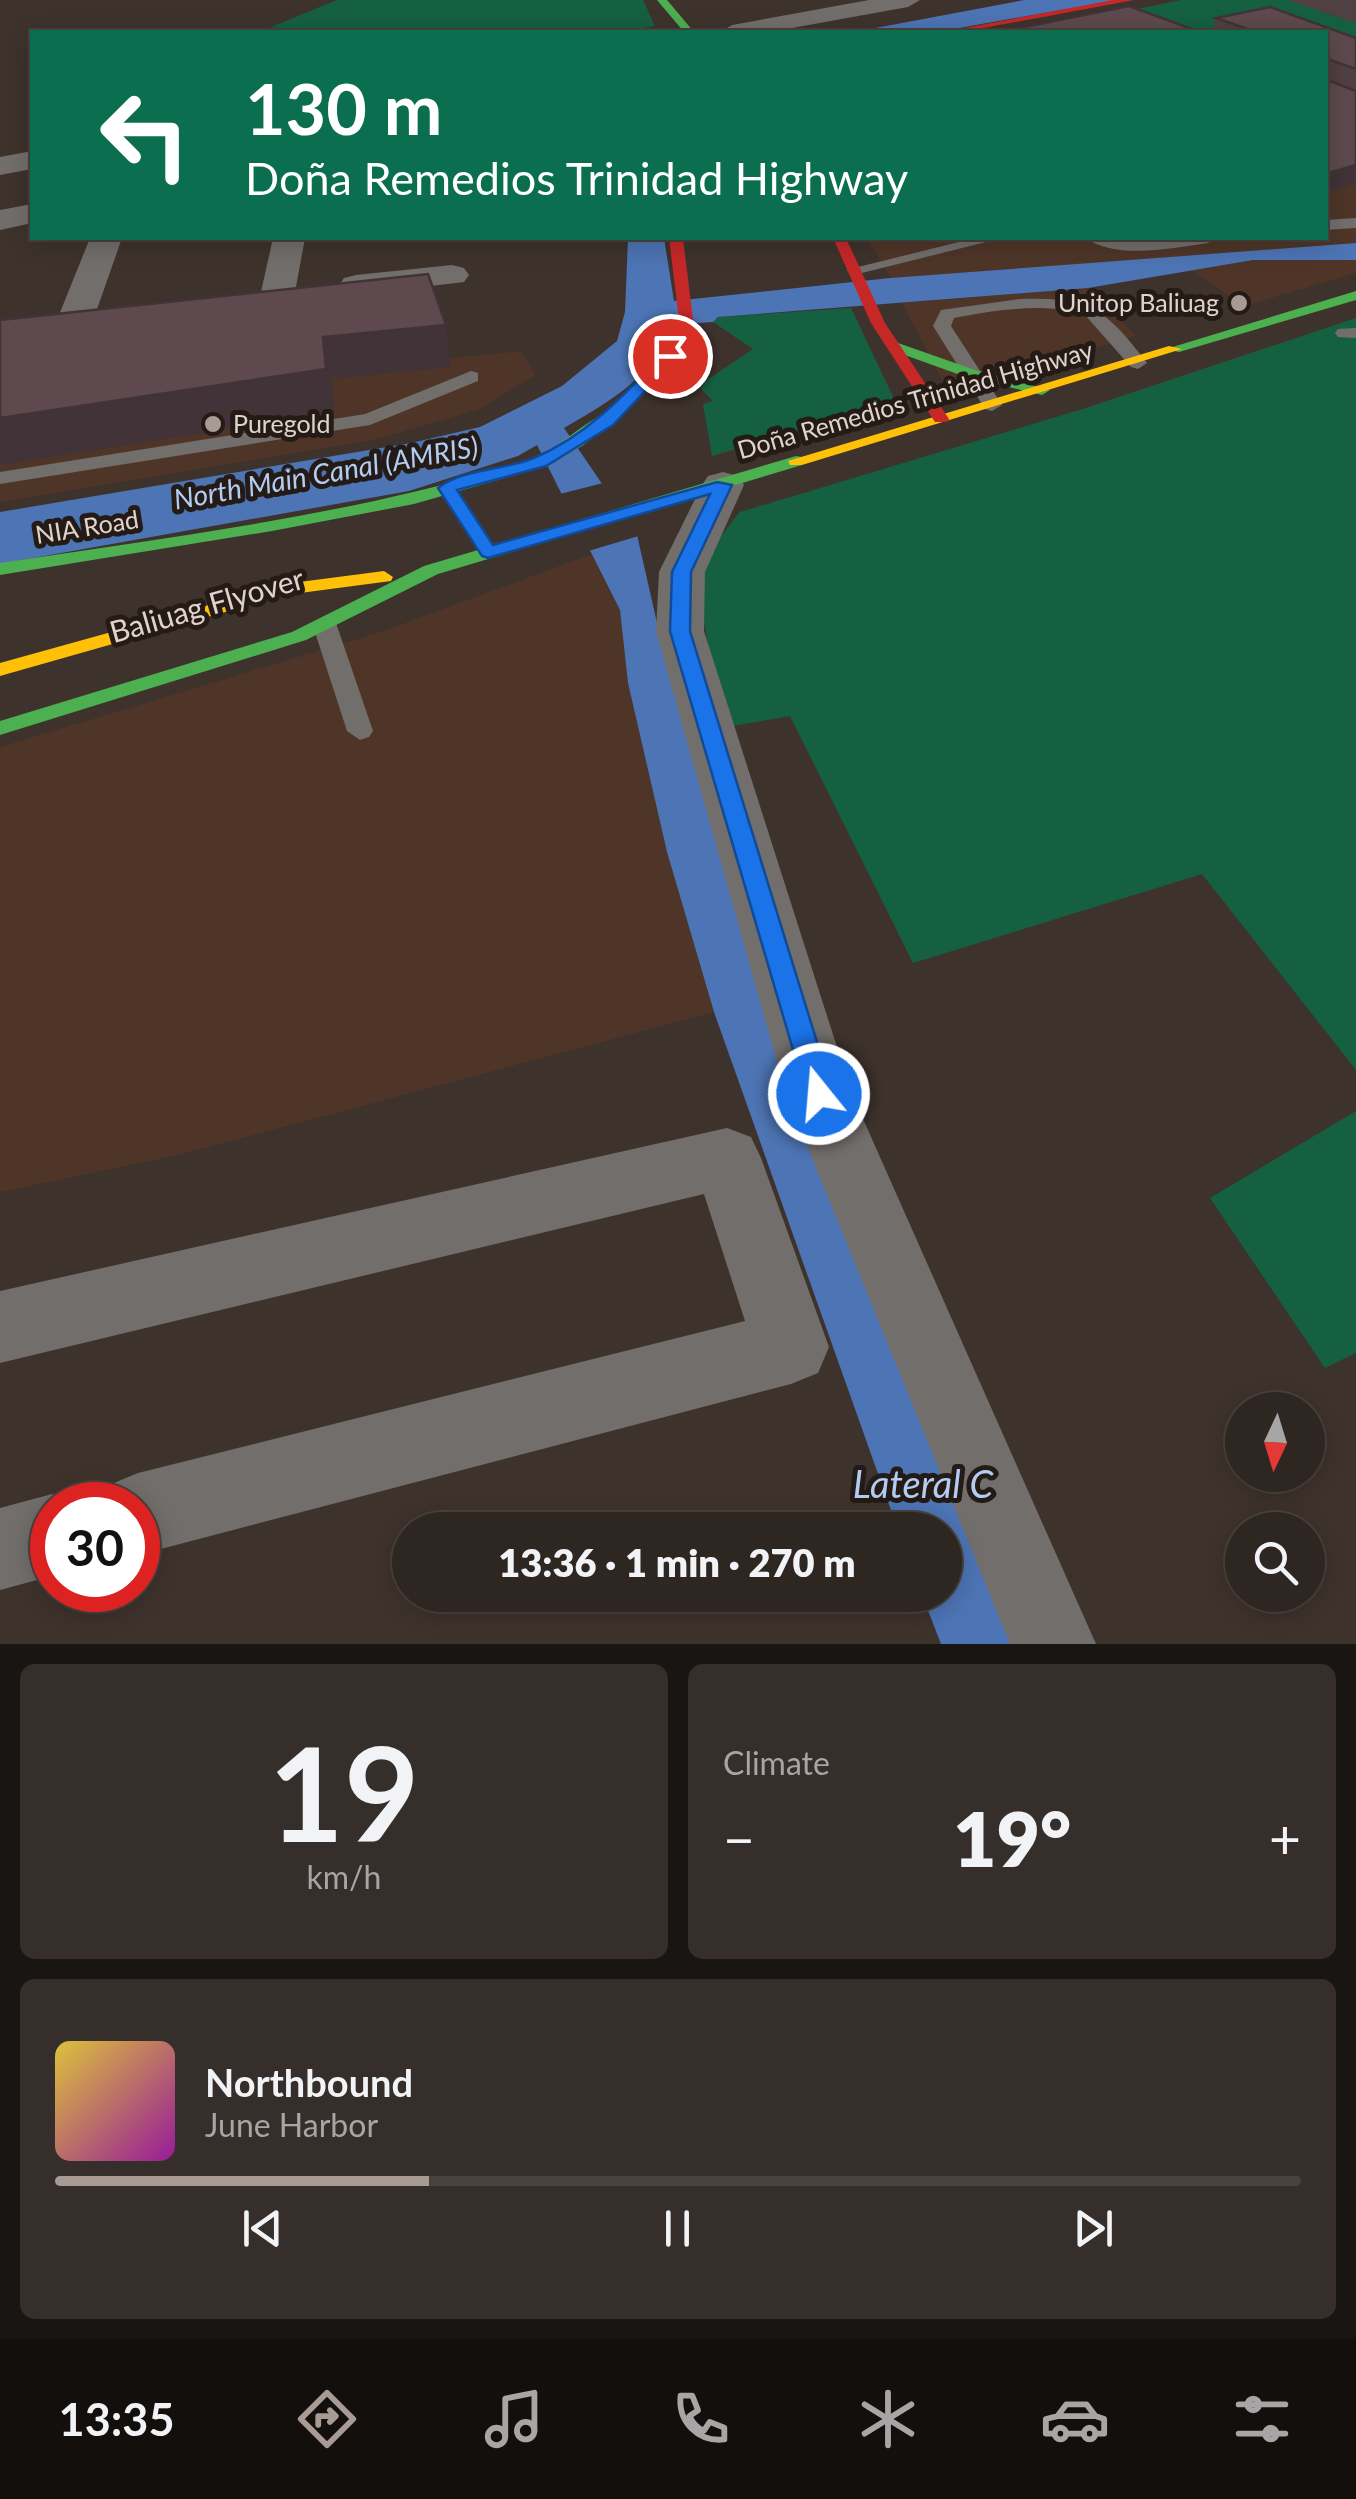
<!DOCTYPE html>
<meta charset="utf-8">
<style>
body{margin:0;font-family:Lato,sans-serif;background:#362e2a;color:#f1f3f6;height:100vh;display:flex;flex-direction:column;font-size:38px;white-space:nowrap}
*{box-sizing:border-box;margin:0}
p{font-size:32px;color:#a7a5a5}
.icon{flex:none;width:55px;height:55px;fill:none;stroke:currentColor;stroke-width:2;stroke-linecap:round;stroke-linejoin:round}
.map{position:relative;height:1644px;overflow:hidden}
.side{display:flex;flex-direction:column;gap:20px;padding:20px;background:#191512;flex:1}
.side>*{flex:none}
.top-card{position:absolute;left:30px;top:30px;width:1298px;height:210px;border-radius:0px;box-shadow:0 5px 25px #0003,0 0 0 2px #49433f;background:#0b6e4f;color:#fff;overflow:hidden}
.needle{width:65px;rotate:184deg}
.controls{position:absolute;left:1225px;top:1392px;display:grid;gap:20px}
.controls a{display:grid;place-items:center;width:100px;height:100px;border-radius:50%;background:#2e2621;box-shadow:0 5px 25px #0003,0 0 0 2px #49433f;font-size:50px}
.speed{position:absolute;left:30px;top:1482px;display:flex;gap:20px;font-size:50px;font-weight:700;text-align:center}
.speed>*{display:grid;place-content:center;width:130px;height:130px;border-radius:50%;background:#2e2621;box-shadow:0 5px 25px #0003,0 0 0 2px #49433f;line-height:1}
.speed .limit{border:15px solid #d22;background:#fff;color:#111}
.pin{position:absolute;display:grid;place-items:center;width:85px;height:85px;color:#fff;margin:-42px;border:5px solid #fff;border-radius:50%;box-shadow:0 2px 10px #0007}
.me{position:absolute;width:110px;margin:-55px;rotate:343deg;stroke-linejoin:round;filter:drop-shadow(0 0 8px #0008)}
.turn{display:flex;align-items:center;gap:35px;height:210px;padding:0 50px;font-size:45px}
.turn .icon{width:130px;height:130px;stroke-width:2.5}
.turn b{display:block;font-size:70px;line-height:85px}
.big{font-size:75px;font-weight:800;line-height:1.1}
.side .card{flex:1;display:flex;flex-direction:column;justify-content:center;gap:15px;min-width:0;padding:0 35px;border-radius:15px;background:#362e2a}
.side .dial{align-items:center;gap:0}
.dial b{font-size:130px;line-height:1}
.song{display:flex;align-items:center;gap:30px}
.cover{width:120px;height:120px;border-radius:15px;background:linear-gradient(135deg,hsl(50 70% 55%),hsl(300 70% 35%))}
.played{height:10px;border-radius:5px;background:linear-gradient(90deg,#a79b94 30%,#49433f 30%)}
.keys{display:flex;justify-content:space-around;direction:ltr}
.heat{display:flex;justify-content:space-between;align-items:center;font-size:55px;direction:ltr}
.side .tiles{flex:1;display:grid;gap:20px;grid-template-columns:1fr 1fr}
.card:last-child{grid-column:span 2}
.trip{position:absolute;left:392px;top:1512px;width:570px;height:100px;border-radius:50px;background:#2e2621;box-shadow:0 5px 25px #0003,0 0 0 2px #49433f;font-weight:800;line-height:100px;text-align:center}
.menu{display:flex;height:160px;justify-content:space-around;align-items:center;background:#120f0d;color:#a7a5a5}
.menu .icon{width:70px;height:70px}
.menu .current{color:#a79b94}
.menu b{font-size:45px;color:#f1f3f6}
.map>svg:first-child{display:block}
.built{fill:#4e3528}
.green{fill:#166042}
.water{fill:#4d74b4}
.pier{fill:#3e322c}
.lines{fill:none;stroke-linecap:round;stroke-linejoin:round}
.lane{fill:#716e6b;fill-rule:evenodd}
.street{fill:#716e6b;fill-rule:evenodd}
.fast{fill:#4caf50;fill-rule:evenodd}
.slow{fill:#ffc107;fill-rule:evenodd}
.jam{fill:#c62828;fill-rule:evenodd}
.wall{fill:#503f43}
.shaded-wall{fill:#413337}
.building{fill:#5d494e;stroke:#413337;stroke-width:2.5}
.route{fill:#1a73e8;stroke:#114b97;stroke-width:2.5}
.poi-dot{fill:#a79b94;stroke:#241b16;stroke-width:4}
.labels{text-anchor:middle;stroke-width:10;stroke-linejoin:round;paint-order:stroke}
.far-poi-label{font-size:25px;fill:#e0d3cc;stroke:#241b16;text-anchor:end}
.far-street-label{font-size:25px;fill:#e0d3cc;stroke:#241b16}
.far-water-label{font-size:28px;font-style:italic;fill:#b3ccf2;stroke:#241b16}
.street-label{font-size:30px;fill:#e0d3cc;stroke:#241b16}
.near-water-label{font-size:38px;font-style:italic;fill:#b3ccf2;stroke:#241b16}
</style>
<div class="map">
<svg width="1356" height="1644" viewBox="0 0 1356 1644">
<rect width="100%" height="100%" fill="#3e322c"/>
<!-- built -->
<path class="built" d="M1325 100 1356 112V243L890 278 867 238H1325Z
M1253 260H1356V273L1245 306 1188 269Z
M1088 288 1136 336 947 389 902 303Z
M433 316 451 358 522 351 535 375 480 409 374 440 0 502V364Z
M592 554 620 610 628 683 667 852 714 1012 174 1156 0 1192V747L381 632Z"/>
<!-- green -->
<path class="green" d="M337 0H643L655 26 618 32H278L281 29 271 27Z
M1181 0H1289L1356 23V112L1325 32H1152L1108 15Z
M851 308 896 403 712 456 703 404 713 401 701 389 704 382 753 349 713 322 718 317Z
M1356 318V1070L1202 874 913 963 790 716 727 727C720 691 697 613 701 579 704 557 726 529 740 512L1083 409Z
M1356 1111V1353L1325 1368 1210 1198Z"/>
<!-- water -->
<path class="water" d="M1024 0H1117L937 32H854Z
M628 238H664L674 301 890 278 1356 243V260H1253L1088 288 718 317 713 322 670 325C657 376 607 403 564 428L637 535 658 627 1029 1644H941L922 1595H945V1530H898L714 1012 667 852 628 683 620 610 537 445 518 456 409 491 0 564V512L411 443 480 427 562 386 617 341 625 312Z"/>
<!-- pier -->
<path class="pier" d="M607 482 642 535 585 552 556 495Z"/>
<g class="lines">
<!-- lane -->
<path class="lane" d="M1356 218V228L1325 230V220Z
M975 238H1002L854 275 846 270Z
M1085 238H1216L1208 243C1172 248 1117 260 1085 238Z
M1020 299C1090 297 1105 308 1147 363L1138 369 1131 367 1085 315C1045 302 995 310 954 318L951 326 1002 405 992 411 985 409 933 326 941 310Z
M1356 328V338L1338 337 1335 333 1338 329Z
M471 371 478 373V381L370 425 0 484V472L365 414Z
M324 616 336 623 373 731 369 737 360 740 347 731 312 623Z"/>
<!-- street -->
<path class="street" d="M869 0H920L908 7 770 32H720L732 25Z
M32 151V169L0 175V157Z
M32 204V223L0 230V210Z
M90 238H122L95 315 90 323 77 326 64 323 59 315Z
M273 238H305L295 292 290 299 278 302 266 299 261 292Z
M452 265 464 268 469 275 464 282 356 295 344 292 339 285 344 278 356 275Z
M723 472 738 476 744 485 705 572 704 631 852 1094 1096 1644H1010L786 1094 656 631 659 572 702 485 708 476Z
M727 1128 751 1137 761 1158 829 1347 818 1373 791 1384 138 1555V1505H101L109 1485 138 1473 745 1321 704 1194 0 1363V1291Z
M52 1494 79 1505H52V1576L0 1590V1508Z"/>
<!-- fast -->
<path class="fast" d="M657 0H667L694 32H684Z
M1356 291V300L1179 352 1166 349Z
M888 343H898L975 370 1050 390 1042 395 966 377 888 349Z
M611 411 619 416 617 419 582 446 543 467 414 504 272 531 0 575V563C176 536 355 515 526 461 558 451 581 422 611 411Z
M796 456 802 457V465L438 574 306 640 0 735V721L292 632 424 566Z"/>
<!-- slow -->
<path class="slow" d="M1169 346 1182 349 802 465H790L788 461Z
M447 483 453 484 498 552 495 556 489 557 480 552 438 488Z
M384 571 393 577 391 581 285 595 0 676V663L284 584Z"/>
<!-- jam -->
<path class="jam" d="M1113 0H1134L962 32H943Z
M669 238H683L694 328 670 368 617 419H605V413L659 362 680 328Z
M833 238H846L885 323 949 419 947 422H935L871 323Z"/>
</g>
<!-- wall -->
<path class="wall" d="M1288 0H1356V23Z
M1270 7 1356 38V184L1325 193V32H1212L1216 18Z"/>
<!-- shaded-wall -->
<path class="shaded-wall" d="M1356 165V184L1325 193V174Z
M446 325 451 367 332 379 335 412 0 465V418L323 337Z"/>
<!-- building -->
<path class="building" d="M1129 6 1200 32H1000Z
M1270 7 1356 38V69L1325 58V32H1256L1216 18Z
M1325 79 1356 91V165L1325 174Z
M428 274 446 325 323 337 326 369 0 418V320Z"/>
<!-- route -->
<path class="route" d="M665 352 678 356 613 425 572 450 546 466 457 490 493 545 717 482 732 485 691 572 690 631 833 1094 829 1102 819 1106 810 1102 806 1094 670 631 672 572 710 494 488 558 482 556 438 488C462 469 505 470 534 458 587 436 626 393 665 352Z"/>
<!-- markers -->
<g class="poi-dot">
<circle cx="1239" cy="303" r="10"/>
<circle cx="213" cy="424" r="10"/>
</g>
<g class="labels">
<!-- far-poi labels -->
<g class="far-poi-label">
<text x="1219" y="312">Unitop Baliuag</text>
<text x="233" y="433" text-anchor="start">Puregold</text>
</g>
<!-- far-street labels -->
<g class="far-street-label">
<text transform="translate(915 400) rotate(-16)" y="9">Doña Remedios Trinidad Highway</text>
<text transform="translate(87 527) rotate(-9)" y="9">NIA Road</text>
</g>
<!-- far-water labels -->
<g class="far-water-label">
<text transform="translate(326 473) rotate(-10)" y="10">North Main Canal (AMRIS)</text>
</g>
<!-- street labels -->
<g class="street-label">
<text transform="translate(207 606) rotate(-16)" y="10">Baliuag Flyover</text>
</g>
<!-- near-water labels -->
<g class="near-water-label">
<text x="923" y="1498">Lateral C</text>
</g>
</g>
</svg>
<div class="controls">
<a><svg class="needle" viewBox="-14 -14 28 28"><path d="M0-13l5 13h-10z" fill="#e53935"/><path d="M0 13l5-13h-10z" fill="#a7a5a5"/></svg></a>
<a><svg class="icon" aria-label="search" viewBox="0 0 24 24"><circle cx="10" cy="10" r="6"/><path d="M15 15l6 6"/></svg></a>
</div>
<div class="speed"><div class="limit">30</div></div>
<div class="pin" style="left:670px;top:356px;background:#d93025"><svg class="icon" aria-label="arrive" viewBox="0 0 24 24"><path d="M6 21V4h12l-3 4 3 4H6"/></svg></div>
<svg class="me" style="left:819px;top:1094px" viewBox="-20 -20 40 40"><circle r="17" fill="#1a73e8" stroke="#fff" stroke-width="3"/><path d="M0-11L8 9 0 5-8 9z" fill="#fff"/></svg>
<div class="trip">13:36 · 1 min · 270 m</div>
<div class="top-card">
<div class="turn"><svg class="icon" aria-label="left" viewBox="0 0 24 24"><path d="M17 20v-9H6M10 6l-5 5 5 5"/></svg><div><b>130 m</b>Doña Remedios Trinidad Highway</div></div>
</div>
</div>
<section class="side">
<div class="tiles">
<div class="card dial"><b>19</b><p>km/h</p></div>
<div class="card"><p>Climate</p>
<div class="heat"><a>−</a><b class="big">19°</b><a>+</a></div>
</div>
<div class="card">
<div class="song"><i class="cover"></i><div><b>Northbound</b><p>June Harbor</p></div></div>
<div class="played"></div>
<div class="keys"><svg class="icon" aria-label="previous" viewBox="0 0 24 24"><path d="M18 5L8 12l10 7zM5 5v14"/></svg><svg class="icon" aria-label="pause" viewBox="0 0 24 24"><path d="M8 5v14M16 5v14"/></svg><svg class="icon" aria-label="next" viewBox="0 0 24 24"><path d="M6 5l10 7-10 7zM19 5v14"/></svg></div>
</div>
</div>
</section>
<nav class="menu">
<b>13:35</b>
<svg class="icon current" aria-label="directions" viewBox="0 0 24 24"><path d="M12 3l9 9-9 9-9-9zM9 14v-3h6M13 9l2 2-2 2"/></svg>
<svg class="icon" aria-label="music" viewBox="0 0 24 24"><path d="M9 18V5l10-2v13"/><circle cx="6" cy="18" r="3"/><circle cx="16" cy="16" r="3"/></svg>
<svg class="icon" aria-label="phone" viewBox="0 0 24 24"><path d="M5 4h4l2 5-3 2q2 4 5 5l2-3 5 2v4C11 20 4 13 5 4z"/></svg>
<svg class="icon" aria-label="climate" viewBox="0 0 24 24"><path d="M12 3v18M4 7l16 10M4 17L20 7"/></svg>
<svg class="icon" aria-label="car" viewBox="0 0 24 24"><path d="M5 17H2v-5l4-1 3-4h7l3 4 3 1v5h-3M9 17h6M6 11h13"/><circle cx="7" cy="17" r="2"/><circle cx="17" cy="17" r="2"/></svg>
<svg class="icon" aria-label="filters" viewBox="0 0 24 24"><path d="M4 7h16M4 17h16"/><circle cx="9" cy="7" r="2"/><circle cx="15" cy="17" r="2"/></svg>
</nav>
